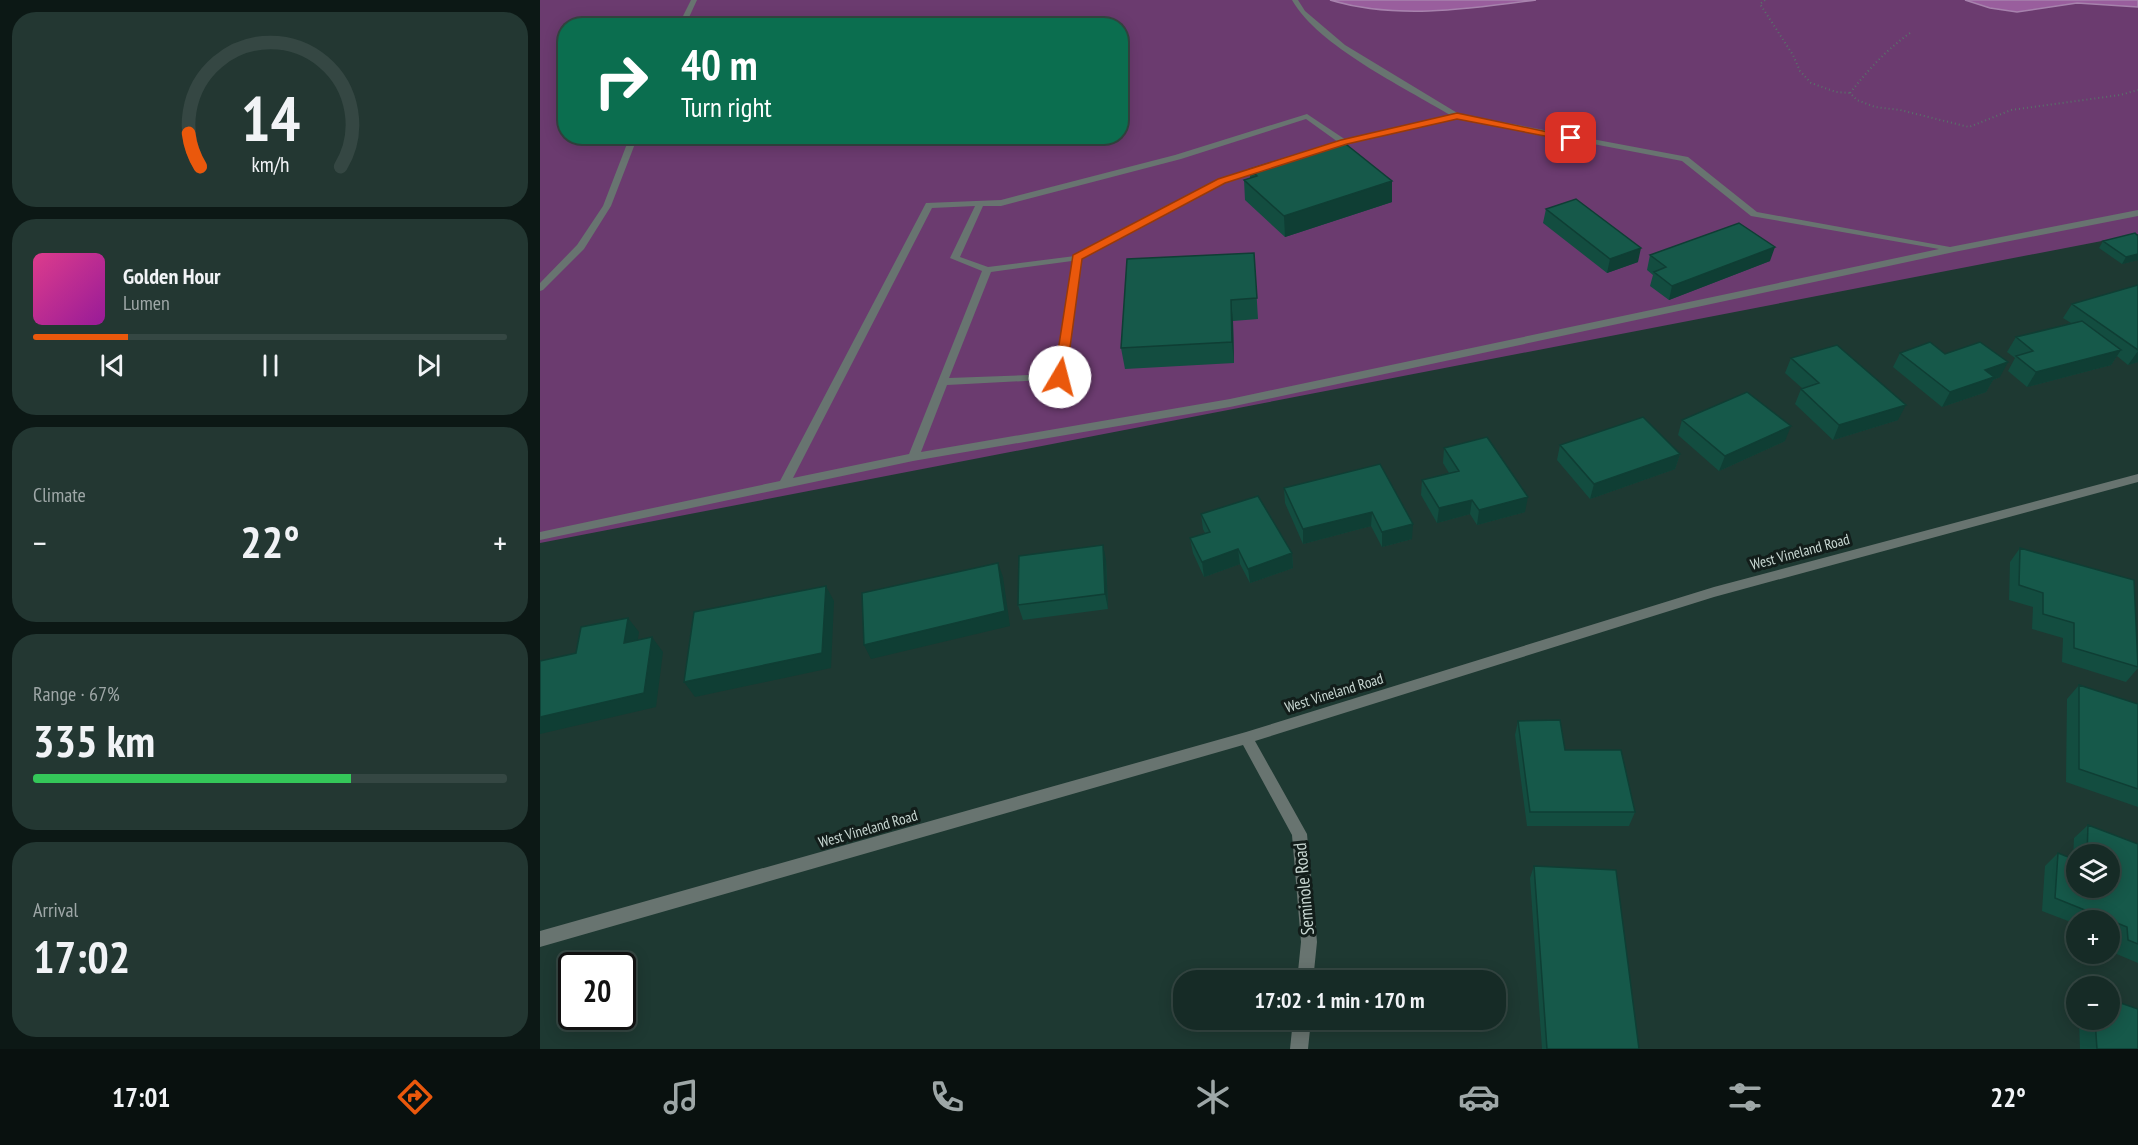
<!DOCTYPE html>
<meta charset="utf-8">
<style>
body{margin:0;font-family:"PT Sans Narrow",sans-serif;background:#233732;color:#f1f3f6;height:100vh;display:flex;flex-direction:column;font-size:22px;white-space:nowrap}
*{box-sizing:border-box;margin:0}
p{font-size:20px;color:#9ea7a7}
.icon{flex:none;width:33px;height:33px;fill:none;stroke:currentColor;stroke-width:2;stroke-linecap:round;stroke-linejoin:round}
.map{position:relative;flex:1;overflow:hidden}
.panel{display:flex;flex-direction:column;gap:12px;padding:12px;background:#0c1815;width:540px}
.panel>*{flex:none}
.top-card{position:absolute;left:18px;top:18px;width:570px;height:126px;border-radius:24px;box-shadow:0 3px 15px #0003,0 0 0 2px #354743;background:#0b6e4f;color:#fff;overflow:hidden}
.buttons{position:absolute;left:1526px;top:844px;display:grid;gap:12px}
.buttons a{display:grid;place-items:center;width:54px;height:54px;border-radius:50%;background:#162b26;box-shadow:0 3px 15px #0003,0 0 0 2px #354743;font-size:30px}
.speed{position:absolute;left:18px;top:952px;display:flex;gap:12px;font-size:30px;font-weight:700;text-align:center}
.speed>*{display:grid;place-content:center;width:78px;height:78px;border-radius:50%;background:#162b26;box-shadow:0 3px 15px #0003,0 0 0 2px #354743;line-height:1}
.speed .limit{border:3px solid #111;border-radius:9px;background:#fff;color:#111}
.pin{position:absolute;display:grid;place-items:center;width:51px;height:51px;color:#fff;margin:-26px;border-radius:12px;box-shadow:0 3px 9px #0006}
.me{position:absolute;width:66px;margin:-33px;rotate:8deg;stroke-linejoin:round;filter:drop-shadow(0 0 4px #0008)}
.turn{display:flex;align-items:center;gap:21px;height:126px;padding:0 24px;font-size:27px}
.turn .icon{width:78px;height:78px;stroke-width:2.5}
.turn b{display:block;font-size:42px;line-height:51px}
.big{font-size:45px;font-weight:700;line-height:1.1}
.panel .card{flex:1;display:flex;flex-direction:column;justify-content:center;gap:9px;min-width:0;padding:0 21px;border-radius:24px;background:#233732}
.panel .dial{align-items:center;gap:0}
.dial svg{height:156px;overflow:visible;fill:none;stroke:#354743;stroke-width:7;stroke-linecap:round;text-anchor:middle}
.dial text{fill:#f1f3f6;stroke:none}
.song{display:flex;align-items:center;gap:18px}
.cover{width:72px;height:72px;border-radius:9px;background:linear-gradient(135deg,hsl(330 70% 55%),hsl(300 70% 35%))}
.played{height:6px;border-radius:3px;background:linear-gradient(90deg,#ea580c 20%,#354743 20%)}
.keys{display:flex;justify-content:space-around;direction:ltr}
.heat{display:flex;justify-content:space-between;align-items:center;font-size:33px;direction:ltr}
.charge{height:9px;border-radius:4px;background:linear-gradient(90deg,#34c759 67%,#354743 0)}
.trip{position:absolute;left:633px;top:970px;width:333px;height:60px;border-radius:24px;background:#162b26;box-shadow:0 3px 15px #0003,0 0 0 2px #354743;font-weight:700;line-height:60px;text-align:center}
.menu{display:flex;height:96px;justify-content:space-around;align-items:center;background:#09110f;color:#9ea7a7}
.menu .icon{width:42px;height:42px}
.menu .active{color:#ea580c}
.menu b{font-size:27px;color:#f1f3f6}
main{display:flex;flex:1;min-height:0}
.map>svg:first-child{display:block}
.green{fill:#6b3b6f;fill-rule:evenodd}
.water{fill:#995e9d;stroke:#a782ad;stroke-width:1.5}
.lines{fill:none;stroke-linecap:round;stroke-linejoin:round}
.path{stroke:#59706a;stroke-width:2;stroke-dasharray:1 3;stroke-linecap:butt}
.lane{fill:#687470;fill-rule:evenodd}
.street{fill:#687470;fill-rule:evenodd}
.wall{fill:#134d40;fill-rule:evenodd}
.shaded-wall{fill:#0f3e34}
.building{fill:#16594a;stroke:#0f3e34;stroke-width:1.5}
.route{fill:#ea580c;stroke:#983908;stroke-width:1.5}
.labels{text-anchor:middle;stroke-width:6;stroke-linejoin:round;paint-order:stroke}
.street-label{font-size:15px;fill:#c8d7d2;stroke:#121d1a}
.near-street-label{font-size:18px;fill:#c8d7d2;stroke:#121d1a}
</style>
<main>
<section class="panel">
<div class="card dial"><svg viewBox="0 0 100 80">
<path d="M14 69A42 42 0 1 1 86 69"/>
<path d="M14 69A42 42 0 0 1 8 52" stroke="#ea580c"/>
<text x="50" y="56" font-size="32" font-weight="700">14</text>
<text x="50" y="72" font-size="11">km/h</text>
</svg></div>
<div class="card">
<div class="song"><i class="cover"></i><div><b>Golden Hour</b><p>Lumen</p></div></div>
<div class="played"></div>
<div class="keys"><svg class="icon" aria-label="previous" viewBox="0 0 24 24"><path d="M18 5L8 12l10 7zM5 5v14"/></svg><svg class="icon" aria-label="pause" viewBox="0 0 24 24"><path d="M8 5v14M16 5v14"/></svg><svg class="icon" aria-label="next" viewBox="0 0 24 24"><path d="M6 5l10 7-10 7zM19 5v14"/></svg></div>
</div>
<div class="card"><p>Climate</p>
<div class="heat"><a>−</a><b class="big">22°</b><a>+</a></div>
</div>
<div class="card"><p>Range · 67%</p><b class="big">335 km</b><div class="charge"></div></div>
<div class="card"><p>Arrival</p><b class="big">17:02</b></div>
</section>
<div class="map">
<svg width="1598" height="1049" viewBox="0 0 1598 1049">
<rect width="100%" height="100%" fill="#1e3932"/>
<!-- green -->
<path class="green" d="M0 0H1598V234L0 543ZM26 26H580V136H26Z"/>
<!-- water -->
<path class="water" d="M790 0H996C929 9 856 20 790 0Z
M1425 0H1598V7L1537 3 1477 12 1450 8Z"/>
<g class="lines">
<!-- path -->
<path class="path" d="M1225 0 1220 4 1253 55 1260 71 1271 83 1296 92 1310 93
M1370 33C1346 50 1328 70 1310 93L1317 100 1335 107 1360 110 1429 127 1471 110 1580 95 1598 90"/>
<!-- lane -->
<path class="lane" d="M151 0H157L145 26H138Z
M752 0H758L765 11 805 45 919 114 1148 157 1217 212 1410 247 1598 210V216L1414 252 690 407 373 461 0 540V532L240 481 386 203 461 200 635 155 767 114 806 140 910 115C864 87 778 46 752 0ZM917 118 1142 161 1211 216 1399 249 690 399 381 452 407 385 524 379 541 259 685 183 728 168 724 165 679 179 535 256 448 267 420 257 443 206H461L641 159 766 119 798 142 794 144 798 146ZM435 206 410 258 442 271 369 454 253 478 392 208ZM532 261 515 374 409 378 451 272Z
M90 136H98L71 206 44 249 3 290 0 291V283L37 245 63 206Z"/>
<!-- street -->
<path class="street" d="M1598 474V482L1174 597 715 741 767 834 777 942 773 981H757L761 942 752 835 703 745 0 947V931L706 732 1174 587Z
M753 1020H771L768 1049H750Z"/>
</g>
<!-- wall -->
<path class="wall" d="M710 169 852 202 745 237 705 200 704 180 710 178Z
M1006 209 1098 262 1067 273 1003 223Z
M1563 241 1598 260 1582 264 1559 248Z
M714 253 718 319 693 321 694 363 585 369 581 348Z
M1110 255 1230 261 1129 300 1110 286 1113 275 1107 270Z
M1598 285V362L1588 365 1577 356 1571 365 1487 387 1468 371 1475 358 1467 352 1476 337 1531 323 1523 318 1532 304Z
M1360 353 1405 354 1460 377 1453 380 1446 392 1402 407 1353 367Z
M1251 358 1358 420 1293 440 1255 404 1261 389 1262 388 1245 373Z
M1142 420 1245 441 1179 471 1138 435Z
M1020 445 1140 454 1135 469 1050 499 1017 460Z
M904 448 985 512 937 525 930 514 897 523 881 495 882 480 909 473 903 463Z
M840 464 872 539 842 547 831 526 763 544 745 503 744 488Z
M661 514 752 553 753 568 710 583 700 564 664 577 653 553 650 538 665 533 663 529Z
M1480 548 1598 658V668L1586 682 1522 662 1523 638 1492 629 1493 607 1469 600 1470 562Z
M566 560 568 609 483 620 478 605Z
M1539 685 1598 704V807L1526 782 1527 699Z
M978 721 1025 750 1095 812 1089 826H987L975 735Z
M1548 825 1598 844V963L1572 952V939L1569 938V921H1536V924L1502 911 1505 866 1518 853 1533 859 1534 838ZM1536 855H1569L1536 888Z
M994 866 1099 1049H1002L990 878Z
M1539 1020H1569L1598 1049H1540Z"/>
<!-- shaded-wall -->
<path class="shaded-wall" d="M852 181V202L745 237 744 216Z
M1235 247 1230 261 1129 300 1132 286Z
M1101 248 1098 262 1067 273 1070 259Z
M1598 254V260L1582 264 1586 257Z
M691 300 693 321 694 363 692 342Z
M1581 350 1571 365 1487 387 1496 372Z
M1598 351V362L1588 365Z
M1468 362 1460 377 1453 380 1446 392 1402 407 1410 392 1445 370Z
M1366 405 1358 420 1293 440 1299 425Z
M1251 426 1245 441 1179 471 1185 456Z
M1140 454 1135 469 1050 499 1054 484Z
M988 497 985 512 937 525 939 510Z
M932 500 930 514 897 523 899 508Z
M832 512 831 526 763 544V529Z
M873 524 872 539 842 547V532Z
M563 545 566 560 568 609 565 594Z
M698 549 700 564 664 577 662 562Z
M752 553 753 568 710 583 708 569Z
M458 563 463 577 470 626 331 659 324 645Z
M286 586 294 601 291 668 155 697 144 682Z
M88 618 99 632 95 658 84 643Z
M112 637 123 652 116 707 0 734V717Z"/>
<!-- building -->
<path class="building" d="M802 141 852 181 744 216 704 180 717 176 710 169Z
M1036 199 1101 248 1070 259 1006 209Z
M1199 223 1235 247 1132 286 1114 272 1126 267 1110 255Z
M1595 233 1598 236V254L1586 257 1563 241Z
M714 253 717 298 691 300 692 342 581 348 587 259Z
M1598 285V350L1532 304Z
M1542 321 1581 350 1496 372 1476 356 1493 351 1476 337Z
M1390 342 1405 354 1440 342 1468 362 1445 370 1454 377 1410 392 1360 353Z
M1297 345 1366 405 1299 425 1261 389 1279 383 1251 358Z
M1207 392 1251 426 1185 456 1142 420Z
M1103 417 1140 454 1054 484 1020 445Z
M947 437 988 497 939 510 932 500 899 508 882 480 919 471 904 448Z
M840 464 873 524 842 532 832 512 763 529 744 488Z
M718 496 752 553 708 569 698 549 662 562 650 538 670 532 661 514Z
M563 545 565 594 478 605 479 556Z
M1480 548 1594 580 1598 667 1534 648V623L1503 614V593L1479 585Z
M458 563 465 611 324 645 322 593Z
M286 586 282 653 144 682 154 612Z
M88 618 84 643 112 637 104 693 0 717V661L36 653 41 627Z
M1539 685 1598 704V789L1539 769Z
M1020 720 1025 750H1081L1095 812H990L978 721Z
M1548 825 1598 844V944L1588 940 1587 927 1515 898 1518 853 1536 860V888H1569V855H1547Z
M994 866 1076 870 1099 1049H1007Z
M1569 999 1598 1009V1049H1557L1555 1020H1569Z"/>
<!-- route -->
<path class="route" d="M917 113 1036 138 1031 141 917 119 807 144 685 183 542 259 526 377 524 380H515L514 377 533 255 678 179 801 140Z"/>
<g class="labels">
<!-- street labels -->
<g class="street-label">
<text transform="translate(1260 552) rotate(-15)" y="5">West Vineland Road</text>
<text transform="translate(794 693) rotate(-17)" y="5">West Vineland Road</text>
<text transform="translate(328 829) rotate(-16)" y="5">West Vineland Road</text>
</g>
<!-- near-street labels -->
<g class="near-street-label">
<text transform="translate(764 889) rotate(-95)" y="6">Seminole Road</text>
</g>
</g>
</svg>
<div class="buttons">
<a><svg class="icon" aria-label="layers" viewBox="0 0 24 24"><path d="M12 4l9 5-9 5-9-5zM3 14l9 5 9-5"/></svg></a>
<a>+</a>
<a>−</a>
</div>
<div class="speed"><div class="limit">20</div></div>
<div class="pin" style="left:1031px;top:138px;background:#d93025"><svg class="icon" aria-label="arrive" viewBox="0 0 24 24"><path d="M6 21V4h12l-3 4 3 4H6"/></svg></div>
<svg class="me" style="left:520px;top:377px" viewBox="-20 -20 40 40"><circle r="19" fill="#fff"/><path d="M0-13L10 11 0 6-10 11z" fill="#ea580c"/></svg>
<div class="trip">17:02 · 1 min · 170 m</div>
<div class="top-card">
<div class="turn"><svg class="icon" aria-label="right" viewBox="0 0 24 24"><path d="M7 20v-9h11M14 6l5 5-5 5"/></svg><div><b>40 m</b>Turn right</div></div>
</div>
</div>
</main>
<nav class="menu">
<b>17:01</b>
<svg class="icon active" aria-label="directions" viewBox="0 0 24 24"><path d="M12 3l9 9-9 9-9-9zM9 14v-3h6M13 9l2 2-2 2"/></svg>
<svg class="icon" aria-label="music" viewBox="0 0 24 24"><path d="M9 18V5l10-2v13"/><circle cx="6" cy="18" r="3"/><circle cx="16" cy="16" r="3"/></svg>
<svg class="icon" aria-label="phone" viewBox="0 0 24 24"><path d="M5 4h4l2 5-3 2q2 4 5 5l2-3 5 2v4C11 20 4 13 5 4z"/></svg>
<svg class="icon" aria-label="climate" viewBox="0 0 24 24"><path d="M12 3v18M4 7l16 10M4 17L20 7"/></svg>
<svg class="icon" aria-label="car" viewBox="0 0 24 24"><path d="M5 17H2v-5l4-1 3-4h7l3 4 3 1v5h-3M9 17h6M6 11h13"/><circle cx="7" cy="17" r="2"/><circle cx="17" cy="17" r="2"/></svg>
<svg class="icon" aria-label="filters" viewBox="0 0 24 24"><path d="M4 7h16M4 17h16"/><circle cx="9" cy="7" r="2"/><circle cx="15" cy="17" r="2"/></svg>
<b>22°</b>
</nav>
